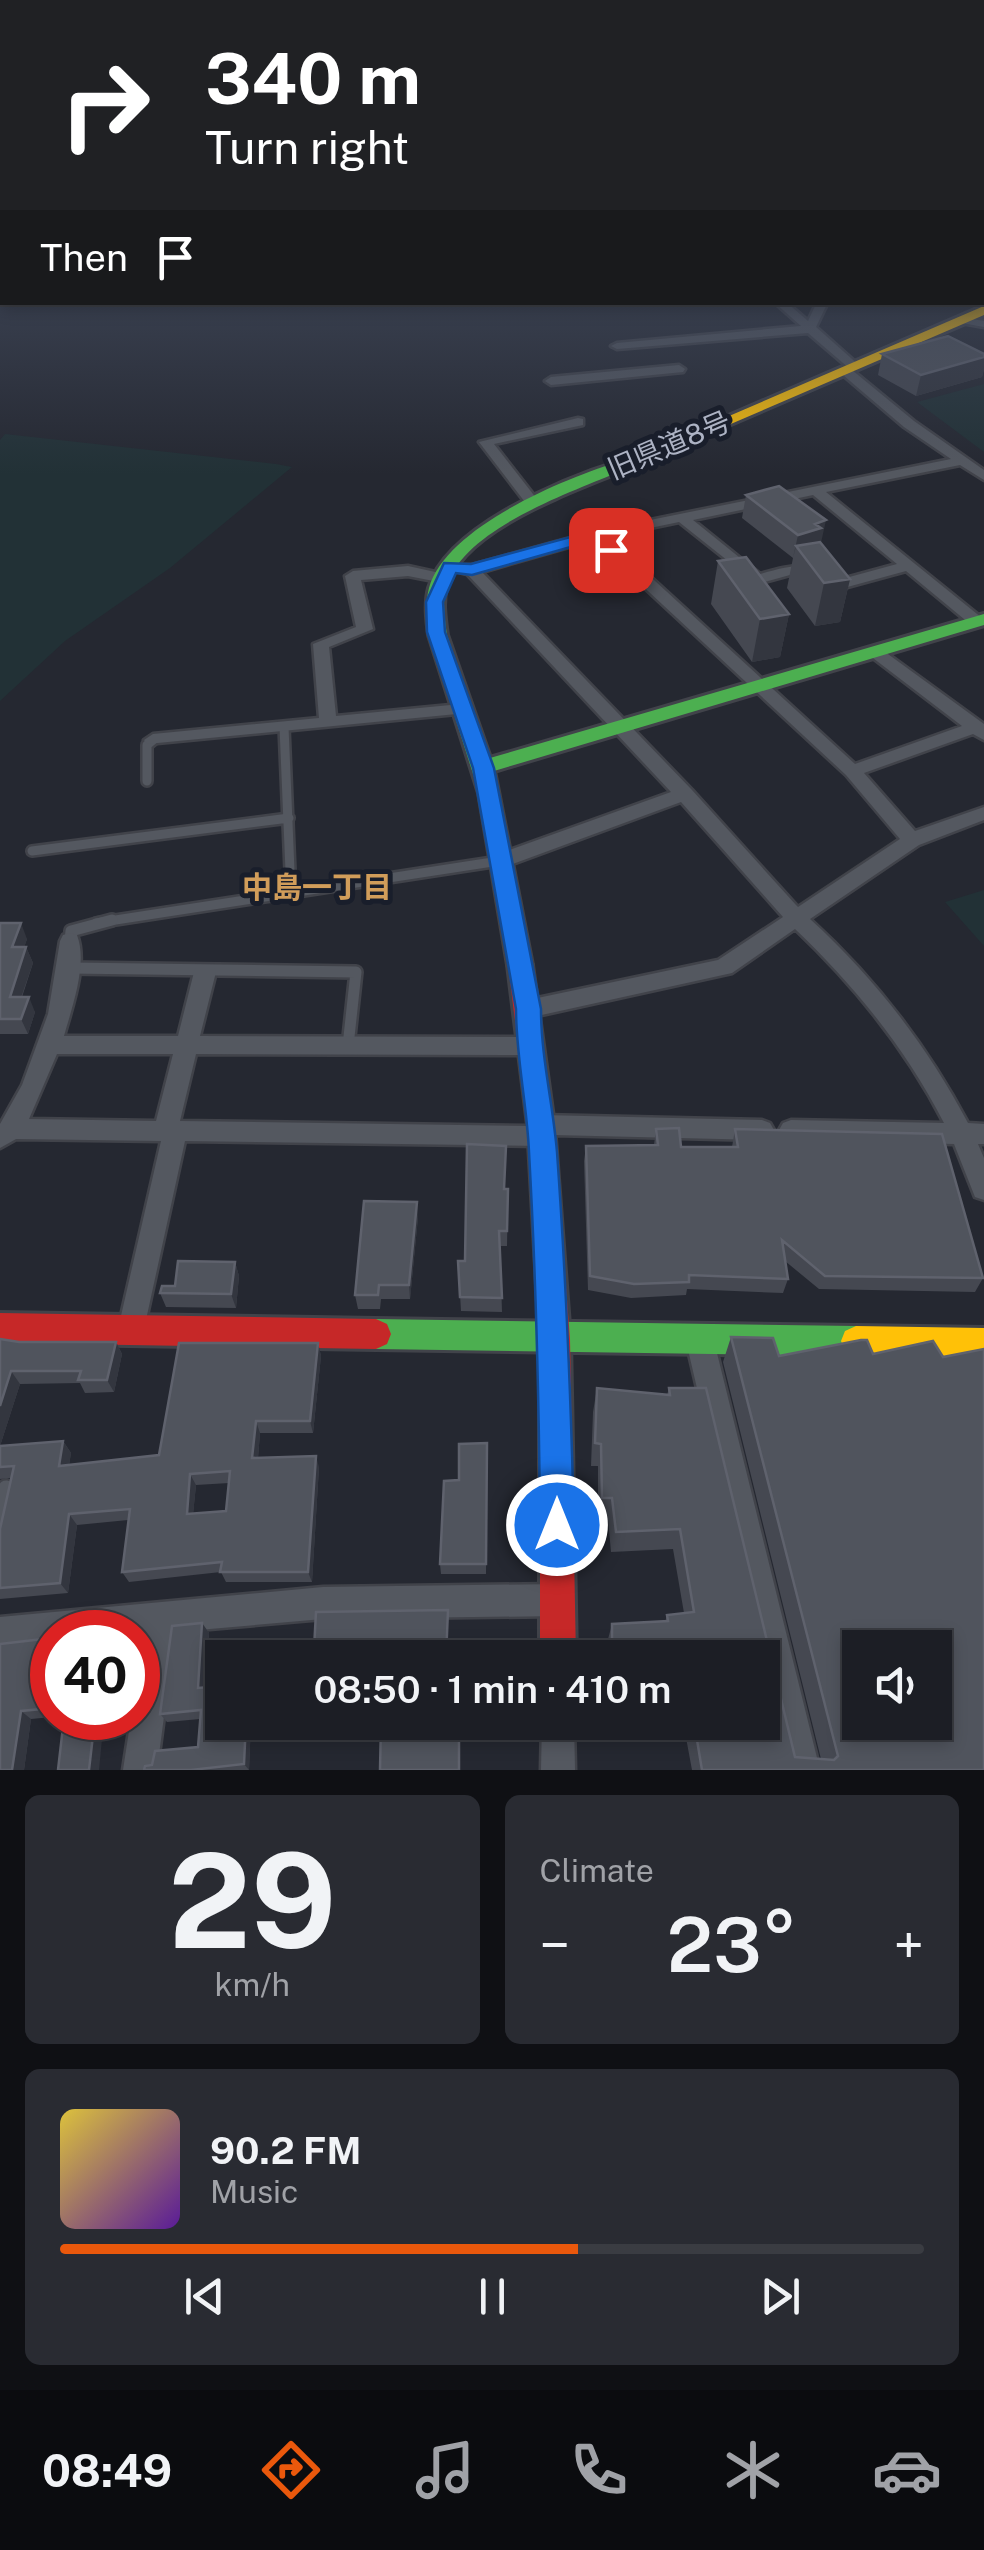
<!DOCTYPE html>
<meta charset="utf-8">
<style>
body{margin:0;font-family:"Public Sans","Noto Sans JP",sans-serif;background:#292b32;color:#f1f3f6;height:100vh;display:flex;flex-direction:column;font-size:38px;white-space:nowrap}
*{box-sizing:border-box;margin:0}
p{font-size:32px;color:#a0a2a7}
.icon{flex:none;width:55px;height:55px;fill:none;stroke:currentColor;stroke-width:2;stroke-linecap:round;stroke-linejoin:round}
.map{position:relative;height:1770px;overflow:hidden}
.drawer{display:flex;flex-direction:column;gap:25px;padding:25px;background:#0f1014;flex:1}
.drawer>*{flex:none}
.hud{position:absolute;left:0px;top:0px;width:985px;height:305px;box-shadow:0 5px 15px #0003,0 0 0 2px #3a3c42;background:#202124;color:#fff;overflow:hidden}
.tools{position:absolute;left:842px;top:1630px;display:grid;gap:20px}
.tools a{display:grid;place-items:center;width:110px;height:110px;border-radius:0px;background:#1c1e25;box-shadow:0 5px 15px #0003,0 0 0 2px #3a3c42;font-size:50px}
.speed{position:absolute;left:30px;top:1610px;display:flex;gap:20px;font-size:50px;font-weight:700;text-align:center}
.speed>*{display:grid;place-content:center;width:130px;height:130px;border-radius:50%;background:#1c1e25;box-shadow:0 5px 15px #0003,0 0 0 2px #3a3c42;line-height:1}
.speed .limit{border:15px solid #d22;background:#fff;color:#111}
.pin{position:absolute;display:grid;place-items:center;width:85px;height:85px;color:#fff;margin:-42px;border-radius:20px;box-shadow:0 5px 15px #0006}
.me{position:absolute;width:110px;margin:-55px;rotate:0deg;stroke-linejoin:round;filter:drop-shadow(0 0 8px #0008)}
.turn{display:flex;align-items:center;gap:35px;height:210px;padding:0 40px;font-size:45px}
.turn .icon{width:130px;height:130px;stroke-width:2.5}
.turn b{display:block;font-size:70px;line-height:85px}
.then{display:flex;align-items:center;height:95px;padding:0 40px;background:#0003;gap:20px;font-size:38px}
.big{font-size:75px;font-weight:600;line-height:1.1}
.drawer .tile{flex:1;display:flex;flex-direction:column;justify-content:center;gap:15px;min-width:0;padding:0 35px;border-radius:15px;background:#292b32}
.drawer .dial{align-items:center;gap:0}
.dial b{font-size:130px;line-height:1}
.song{display:flex;align-items:center;gap:30px}
.cover{width:120px;height:120px;border-radius:15px;background:linear-gradient(135deg,hsl(50 70% 55%),hsl(270 70% 35%))}
.played{height:10px;border-radius:5px;background:linear-gradient(90deg,#ea580c 60%,#3a3c42 60%)}
.keys{display:flex;justify-content:space-around;direction:ltr}
.heat{display:flex;justify-content:space-between;align-items:center;font-size:55px;direction:ltr}
.drawer .tiles{flex:1;display:grid;gap:25px;grid-template-columns:1fr 1fr}
.tile:last-child{grid-column:span 2}
.trip{position:absolute;left:205px;top:1640px;width:575px;height:100px;border-radius:0px;background:#1c1e25;box-shadow:0 5px 15px #0003,0 0 0 2px #3a3c42;font-weight:600;line-height:100px;text-align:center}
.dock{display:flex;height:160px;justify-content:space-around;align-items:center;background:#0b0c0f;color:#a0a2a7}
.dock .icon{width:70px;height:70px}
.dock .active{color:#ea580c}
.dock b{font-size:45px;color:#f1f3f6}
.map>svg:first-child{display:block}
.green{fill:#223136}
.lines{fill:none;stroke-linecap:round;stroke-linejoin:round}
.lane-far2-casing{stroke:#41434a;stroke-width:14}
.lane-far1-casing{stroke:#41434a;stroke-width:16}
.lane-casing{stroke:#41434a;stroke-width:20}
.street-casing{stroke:#41434a;stroke-width:5}
.fast-casing{stroke:#41434a;stroke-width:6}
.slow-casing{stroke:#41434a;stroke-width:6}
.jam-casing{stroke:#41434a;stroke-width:6}
.lane-far2{stroke:#545860;stroke-width:9}
.lane-far1{stroke:#545860;stroke-width:11}
.lane{stroke:#545860;stroke-width:15}
.street{fill:#545860;fill-rule:evenodd}
.fast{fill:#4caf50;fill-rule:evenodd}
.slow{fill:#ffc107;fill-rule:evenodd}
.jam{fill:#c62828;fill-rule:evenodd}
.wall{fill:#454851;fill-rule:evenodd}
.shaded-wall{fill:#33363f}
.building{fill:#50545d;stroke:#5f626d;stroke-width:2.5;fill-rule:evenodd}
.route{fill:#1a73e8;stroke:#114b97;stroke-width:2.5}
.labels{text-anchor:middle;stroke-width:10;stroke-linejoin:round;paint-order:stroke}
.street-label{font-size:28px;fill:#adb3c4;stroke:#191e2b}
.neighbourhood-label{font-size:30px;font-weight:bold;fill:#d19d5a;stroke:#191e2b}
</style>
<div class="map">
<svg width="984" height="1770" viewBox="0 0 984 1770">
<rect width="100%" height="100%" fill="#252831"/>
<!-- green -->
<path class="green" d="M984 384V452L917 402Z
M5 434 276 464 292 467 170 568 65 641 0 701V440Z
M984 890V946L945 902Z"/>
<g class="lines">
<defs>
<path id="lane-far2" d="M284 727 291 895
M147 781V745L153 740
M32 851 289 818
M96 923 499 861"/>
<path id="lane-far1" d="M70 941 71 931 112 920
M70 968 356 972 348 1046"/>
<path id="lane" d="M0 1522 6 1488"/>
<path id="street" d="M982 249H984V255H982Z
M774 302H786L808 321 817 302H828L816 327 861 367 852 370 914 421 984 470V480L960 465 826 492 982 618V624H970L906 571 840 589 811 575 797 573 757 584 679 522 607 537 855 764 962 726 869 655V649H881L984 724V740L973 734 864 773 915 831 984 807V820L919 845 810 919C875 978 927 1046 968 1123L984 1124V1144H978L984 1158V1200L975 1197 954 1144 791 1140 783 1137 779 1130 783 1123 791 1120 944 1123C906 1049 855 986 795 929L732 973 528 1018 520 1015 517 1009 520 1003 528 1000 718 960 783 917 681 802 507 866H493L490 861 493 856 671 792 467 574 455 571V565H472L596 531 951 459 904 427 843 375V369H850L808 333 617 349 611 346 617 343 801 326ZM813 495 897 564 842 579C808 561 796 564 760 574L693 520ZM593 540 846 775 900 839 798 907 796 905 692 790 482 572Z
M966 318 984 321V327L962 323 960 321Z
M679 365 685 369 683 372 551 385 545 381 551 377Z
M578 418 583 419V425L494 444 540 503 533 507 528 506 479 442Z
M408 566 449 575 452 578 444 583 408 576 361 580 373 629 329 647 336 716 461 704 470 709 467 713 147 744 144 740 153 734 319 718 313 644 356 627 345 576 353 571Z
M70 933 77 935C88 964 72 1007 64 1036H178L194 972 197 966H213L216 972 200 1036 528 1037 536 1040 539 1046 536 1052 528 1055 196 1054 180 1121 529 1126 533 1118 541 1115 762 1120 770 1123 774 1130 770 1137 762 1140 554 1135 550 1143 542 1146 185 1141 144 1329 141 1338 131 1342 121 1338 118 1329 161 1141 16 1139 0 1148V1124L22 1085 48 1014 60 941 63 935ZM57 1054H173L156 1121 29 1119Z
M700 1328 710 1332 714 1341 820 1770H786L686 1341 690 1332Z
M558 1584 569 1589 574 1600 569 1611 558 1616 323 1619 175 1632 157 1770H123L131 1718H138V1673L143 1635 138 1636V1632H52V1644L0 1649V1617L323 1587Z
M542 1722H574L575 1770H541Z"/>
<path id="fast" d="M621 461 626 463V469C575 491 462 528 446 588 442 603 445 620 447 635L490 758 984 614V625L494 771 532 965 528 971H512L508 965 479 793 429 635C427 620 425 603 429 588 446 527 565 478 621 461Z
M376 1319 856 1326 867 1331 871 1341 867 1351 856 1356 376 1349 365 1344 361 1334 365 1324Z"/>
<path id="slow" d="M984 306V315L626 469 613 466Z
M856 1326 984 1328V1358L856 1356 845 1351 841 1341 845 1331Z"/>
<path id="jam" d="M520 956 528 959 532 965 554 1125 570 1339 576 1658H540V1339L528 1125 508 965 512 959Z
M0 1313 376 1319 387 1324 391 1334 387 1344 376 1349 0 1343Z"/>
</defs>
<!-- lane-far2 casing -->
<use href="#lane-far2" class="lane-far2-casing"/>
<!-- lane-far1 casing -->
<use href="#lane-far1" class="lane-far1-casing"/>
<!-- lane casing -->
<use href="#lane" class="lane-casing"/>
<!-- street casing -->
<use href="#street" class="street-casing"/>
<!-- fast casing -->
<use href="#fast" class="fast-casing"/>
<!-- slow casing -->
<use href="#slow" class="slow-casing"/>
<!-- jam casing -->
<use href="#jam" class="jam-casing"/>
<!-- lane-far2 -->
<use href="#lane-far2" class="lane-far2"/>
<!-- lane-far1 -->
<use href="#lane-far1" class="lane-far1"/>
<!-- lane -->
<use href="#lane" class="lane"/>
<!-- street -->
<use href="#street" class="street"/>
<!-- fast -->
<use href="#fast" class="fast"/>
<!-- slow -->
<use href="#slow" class="slow"/>
<!-- jam -->
<use href="#jam" class="jam"/>
</g>
<!-- wall -->
<path class="wall" d="M882 354H984V369L982 377 916 396 878 375Z
M746 495 821 543 850 579 840 622 815 626 787 588 793 558 742 518Z
M718 561 789 614 780 657 752 662 711 604Z
M0 923 27 939 24 947H26L33 963 22 997 35 1012 28 1034H0Z
M656 1129 681 1147H732L735 1129 983 1278 975 1292 819 1289 785 1261 788 1279 783 1293 687 1289 686 1295 631 1298 588 1290 584 1161 586 1146 654 1145Z
M505 1189H508L507 1246H500L502 1312 461 1311 458 1261H465Z
M418 1217 410 1299H381L380 1309H358L355 1295Z
M235 1262 239 1276 236 1308 166 1307 160 1293Z
M731 1337 773 1338 779 1356 861 1340H867L873 1354 933 1341 943 1357 984 1349V1770H692L684 1727 619 1731 618 1722H762V1658H598L601 1643H607L612 1624 665 1622 667 1615 684 1613 673 1549 611 1552 608 1519H598V1466H591L593 1412 597 1388 667 1395 669 1388H706L795 1757 821 1759 723 1362ZM860 1648H935V1722H860Z
M0 1339 19 1342H116L122 1354 114 1392 85 1393 80 1383 20 1384 0 1446Z
M318 1343 321 1356 313 1433H260L258 1458 319 1467 312 1582H226L221 1572 129 1582 122 1572 128 1520 77 1525 68 1593 0 1599V1529L11 1478 0 1479V1446L63 1441 71 1453 69 1465 159 1455ZM229 1483 226 1511 193 1514 196 1485Z
M487 1443 486 1574H441L440 1564 459 1480Z
M448 1610 447 1658H318L314 1649Z
M202 1623 209 1633 205 1687 222 1722H251L249 1770H144L198 1747 200 1719 167 1722 160 1714Z
M52 1638V1717L31 1719 24 1770 0 1644Z"/>
<!-- shaded-wall -->
<path class="shaded-wall" d="M984 357V369L982 377 916 396 921 375Z
M826 520 821 543 796 546 793 558 798 535 815 524Z
M850 579 840 622 815 626 824 583Z
M789 614 780 657 752 662 760 619Z
M21 923 27 939 19 963 12 947Z
M26 947 33 963 16 1012 10 997Z
M29 997 35 1012 28 1034 21 1019Z
M417 1202 418 1217 410 1299 409 1285Z
M235 1262 239 1276 236 1308 231 1294Z
M116 1342 122 1354 114 1392 107 1380Z
M318 1343 321 1356 313 1433 310 1421Z
M11 1371 20 1384 0 1446V1406Z
M256 1421 260 1433 257 1470 252 1458Z
M63 1441 71 1453 67 1478 59 1466Z
M316 1456 319 1467 312 1582 308 1572Z
M190 1474 196 1485 192 1525 187 1514Z
M69 1514 77 1525 68 1593 60 1583Z
M202 1623 209 1633 204 1697 198 1688Z
M21 1711 31 1719 24 1770H12Z
M95 1718H104L99 1770H89Z
M246 1722H251L249 1770 244 1764Z"/>
<!-- building -->
<path class="building" d="M948 336 984 354V357L921 375 882 354Z
M779 486 826 520 815 524 821 528 798 535 746 495Z
M820 542 850 579 824 583 796 546Z
M746 557 789 614 760 619 718 561Z
M0 923H21L12 947H26L10 997H29L21 1019H0Z
M679 1128 681 1147H738L735 1129 942 1134 983 1278 825 1276 782 1240 788 1279 689 1275V1282L634 1284 590 1276 586 1146 658 1145 656 1129Z
M467 1144 506 1146 504 1189H508L507 1231H499L502 1298 460 1297 458 1261H465Z
M364 1201 417 1202 409 1285H379L378 1295H355Z
M178 1261 235 1262 231 1294 160 1293 162 1286H175Z
M731 1337 773 1338 779 1356 861 1340H867L873 1354 933 1341 943 1357 984 1349V1770H702L694 1722H762V1658H604L601 1643 612 1642V1624L668 1621 667 1615 694 1612 680 1529 616 1532 612 1498H602L601 1444 595 1443 597 1388 670 1395 669 1388H706L795 1757 834 1760 838 1756ZM860 1648H935V1722H860Z
M0 1339 19 1342H116L107 1380H78L81 1371H11L0 1406Z
M179 1343H318L310 1421H256L252 1458 316 1456 308 1572H220L222 1562 122 1572 130 1509 69 1514 60 1583 0 1588V1529L14 1466 0 1467V1446L63 1441 59 1466 159 1455ZM230 1471 226 1511 187 1514 190 1474Z
M487 1443 486 1564H440L444 1481 459 1480V1444Z
M448 1610 446 1658H363V1647L314 1649 316 1612Z
M202 1623 198 1688 222 1686V1722H246L244 1764 191 1770H144L145 1766 152 1765 155 1751 198 1747 201 1710 160 1714 172 1626Z
M52 1638V1708L21 1711 12 1770H0V1644Z
M64 1718H95L89 1770H58Z
M381 1722H459V1770H380Z"/>
<!-- sky -->
<linearGradient id="sky" x2="0" y2="1"><stop stop-color="#14161b"/><stop offset="0.48" stop-color="#40485a"/><stop offset="1" stop-color="#40485a" stop-opacity="0"/></linearGradient>
<rect width="984" height="474" fill="url(#sky)"/>
<!-- route -->
<path class="route" d="M596 530 617 546V553H605L592 541 472 575 456 573 443 602 445 632 494 768 541 1009C541 1057 553 1104 557 1152 566 1277 571 1400 574 1525L569 1537 557 1542 545 1537 540 1525C539 1401 536 1277 529 1152 527 1104 516 1057 516 1009L473 768 427 632 426 602 444 563 471 564Z"/>
<g class="labels">
<!-- street labels -->
<g class="street-label">
<text transform="translate(669 445) rotate(-23)" y="10">旧県道8号</text>
</g>
<!-- neighbourhood labels -->
<g class="neighbourhood-label">
<text x="317" y="898">中島一丁目</text>
</g>
</g>
</svg>
<div class="tools">
<a><svg class="icon" aria-label="sound" viewBox="0 0 24 24"><path d="M4 9h4l5-4v14l-5-4H4zM17 9q2 3 0 6"/></svg></a>
</div>
<div class="speed"><div class="limit">40</div></div>
<div class="pin" style="left:611px;top:550px;background:#d93025"><svg class="icon" aria-label="arrive" viewBox="0 0 24 24"><path d="M6 21V4h12l-3 4 3 4H6"/></svg></div>
<svg class="me" style="left:557px;top:1525px" viewBox="-20 -20 40 40"><circle r="17" fill="#1a73e8" stroke="#fff" stroke-width="3"/><path d="M0-11L8 9 0 5-8 9z" fill="#fff"/></svg>
<div class="trip">08:50 · 1 min · 410 m</div>
<div class="hud">
<div class="turn"><svg class="icon" aria-label="right" viewBox="0 0 24 24"><path d="M7 20v-9h11M14 6l5 5-5 5"/></svg><div><b>340 m</b>Turn right</div></div>
<div class="then">Then<svg class="icon" aria-label="arrive" viewBox="0 0 24 24"><path d="M6 21V4h12l-3 4 3 4H6"/></svg></div>
</div>
</div>
<section class="drawer">
<div class="tiles">
<div class="tile dial"><b>29</b><p>km/h</p></div>
<div class="tile"><p>Climate</p>
<div class="heat"><a>−</a><b class="big">23°</b><a>+</a></div>
</div>
<div class="tile">
<div class="song"><i class="cover"></i><div><b>90.2 FM</b><p>Music</p></div></div>
<div class="played"></div>
<div class="keys"><svg class="icon" aria-label="previous" viewBox="0 0 24 24"><path d="M18 5L8 12l10 7zM5 5v14"/></svg><svg class="icon" aria-label="pause" viewBox="0 0 24 24"><path d="M8 5v14M16 5v14"/></svg><svg class="icon" aria-label="next" viewBox="0 0 24 24"><path d="M6 5l10 7-10 7zM19 5v14"/></svg></div>
</div>
</div>
</section>
<nav class="dock">
<b>08:49</b>
<svg class="icon active" aria-label="directions" viewBox="0 0 24 24"><path d="M12 3l9 9-9 9-9-9zM9 14v-3h6M13 9l2 2-2 2"/></svg>
<svg class="icon" aria-label="music" viewBox="0 0 24 24"><path d="M9 18V5l10-2v13"/><circle cx="6" cy="18" r="3"/><circle cx="16" cy="16" r="3"/></svg>
<svg class="icon" aria-label="phone" viewBox="0 0 24 24"><path d="M5 4h4l2 5-3 2q2 4 5 5l2-3 5 2v4C11 20 4 13 5 4z"/></svg>
<svg class="icon" aria-label="climate" viewBox="0 0 24 24"><path d="M12 3v18M4 7l16 10M4 17L20 7"/></svg>
<svg class="icon" aria-label="car" viewBox="0 0 24 24"><path d="M5 17H2v-5l4-1 3-4h7l3 4 3 1v5h-3M9 17h6M6 11h13"/><circle cx="7" cy="17" r="2"/><circle cx="17" cy="17" r="2"/></svg>
</nav>
